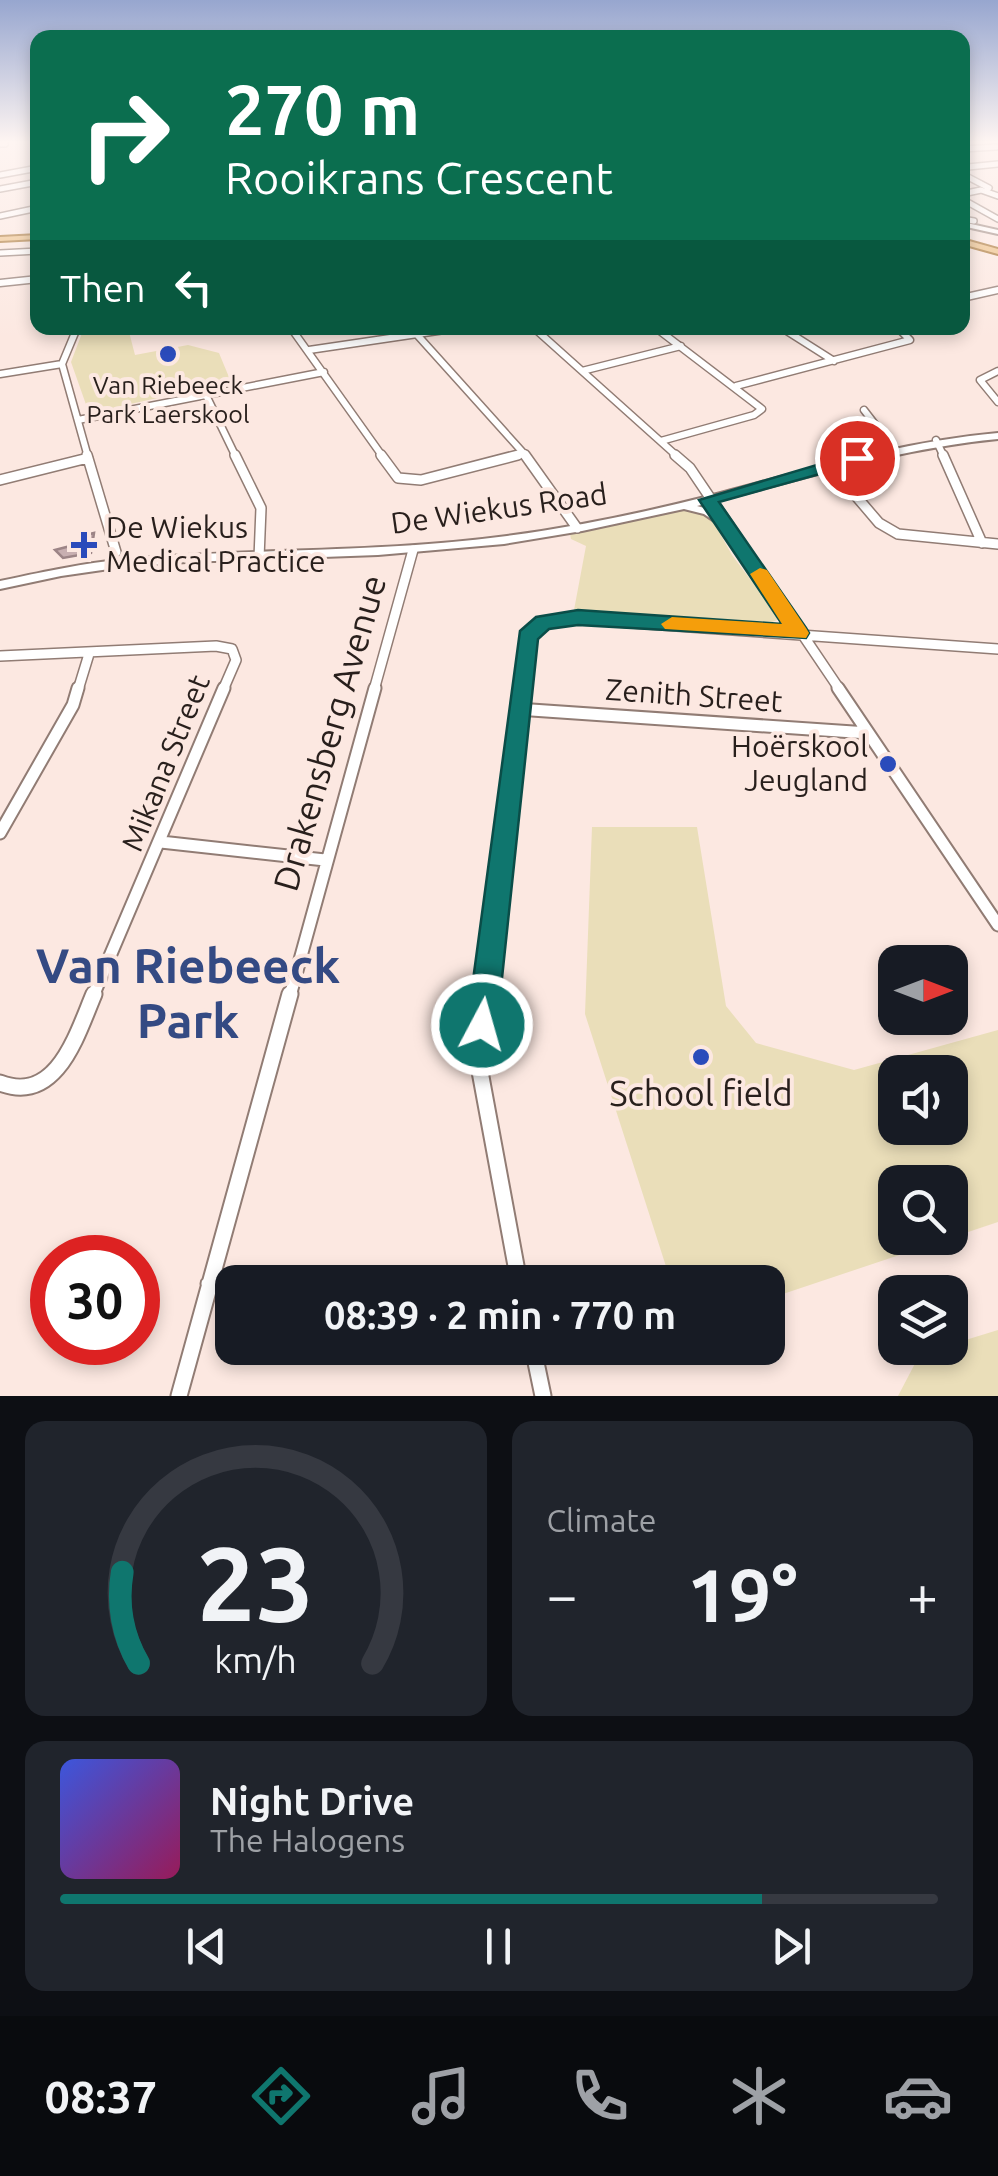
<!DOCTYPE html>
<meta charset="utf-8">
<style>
body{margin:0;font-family:Ubuntu,sans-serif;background:#20242c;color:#f1f3f6;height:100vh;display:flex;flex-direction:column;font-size:38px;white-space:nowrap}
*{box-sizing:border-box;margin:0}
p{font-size:32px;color:#9ea1a6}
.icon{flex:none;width:55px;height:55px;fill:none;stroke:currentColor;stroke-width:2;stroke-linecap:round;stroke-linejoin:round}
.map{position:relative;height:1396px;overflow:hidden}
.details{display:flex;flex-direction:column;gap:25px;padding:25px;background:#0d0f14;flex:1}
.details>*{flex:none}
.banner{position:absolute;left:30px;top:30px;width:940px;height:305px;border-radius:20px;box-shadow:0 5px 15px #0003;background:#0b6e4f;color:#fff;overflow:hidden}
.needle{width:65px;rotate:90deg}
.tools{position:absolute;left:878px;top:945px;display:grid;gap:20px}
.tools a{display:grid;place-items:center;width:90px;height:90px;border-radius:20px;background:#171b24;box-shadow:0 5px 15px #0003;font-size:50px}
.speed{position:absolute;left:30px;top:1235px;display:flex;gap:20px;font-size:50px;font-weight:700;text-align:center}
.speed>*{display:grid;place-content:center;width:130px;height:130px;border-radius:50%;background:#171b24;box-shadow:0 5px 15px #0003;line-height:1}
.speed .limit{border:15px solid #d22;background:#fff;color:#111}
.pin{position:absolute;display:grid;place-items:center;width:85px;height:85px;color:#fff;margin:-42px;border:5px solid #fff;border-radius:50%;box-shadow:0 2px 10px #0007}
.me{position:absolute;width:110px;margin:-55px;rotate:6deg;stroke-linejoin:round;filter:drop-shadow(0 0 8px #0008)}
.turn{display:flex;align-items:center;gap:35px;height:210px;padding:0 30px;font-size:45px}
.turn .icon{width:130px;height:130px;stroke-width:2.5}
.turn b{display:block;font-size:70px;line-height:85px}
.then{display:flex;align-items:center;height:95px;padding:0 30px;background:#0003;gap:20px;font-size:38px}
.big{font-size:75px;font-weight:700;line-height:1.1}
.details .tile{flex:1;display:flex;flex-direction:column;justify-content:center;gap:15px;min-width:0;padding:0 35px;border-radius:20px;background:#20242c}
.details .dial{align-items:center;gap:0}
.dial svg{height:260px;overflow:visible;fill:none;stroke:#363941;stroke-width:7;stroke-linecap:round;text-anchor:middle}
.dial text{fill:#f1f3f6;stroke:none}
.song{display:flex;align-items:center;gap:30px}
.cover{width:120px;height:120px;border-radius:15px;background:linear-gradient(135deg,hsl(230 70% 55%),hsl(330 70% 35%))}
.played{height:10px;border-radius:5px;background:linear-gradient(90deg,#0f766e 80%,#363941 80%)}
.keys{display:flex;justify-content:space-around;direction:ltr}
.heat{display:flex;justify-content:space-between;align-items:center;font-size:55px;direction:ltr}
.details .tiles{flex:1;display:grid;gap:25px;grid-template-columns:1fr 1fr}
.tile:last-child{grid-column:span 2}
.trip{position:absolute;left:215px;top:1265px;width:570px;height:100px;border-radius:20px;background:#171b24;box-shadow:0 5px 15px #0003;font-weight:700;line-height:100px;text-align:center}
.tab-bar{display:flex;height:160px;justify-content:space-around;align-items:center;background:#090b0e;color:#9ea1a6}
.tab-bar .icon{width:70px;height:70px}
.tab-bar .on{color:#0f766e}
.tab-bar b{font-size:45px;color:#f1f3f6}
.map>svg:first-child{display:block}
.green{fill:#eadeb9;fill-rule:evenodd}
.building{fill:#c8afb1;stroke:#9c8486;stroke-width:2.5}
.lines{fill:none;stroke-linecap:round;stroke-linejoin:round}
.street-far4-casing{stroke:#917c74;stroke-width:8}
.street-far3-casing{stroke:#917c74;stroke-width:9}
.street-far2-casing{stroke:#917c74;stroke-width:12}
.street-far1-casing{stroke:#917c74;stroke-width:15}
.street-casing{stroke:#917c74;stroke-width:19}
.secondary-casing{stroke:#917c74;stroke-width:4}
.primary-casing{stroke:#9e661d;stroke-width:4}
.street-far4{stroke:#fff;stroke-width:5}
.street-far3{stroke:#fff;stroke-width:6}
.street-far2{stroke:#fff;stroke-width:9}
.street-far1{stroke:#fff;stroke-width:11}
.street{stroke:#fff;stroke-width:15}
.secondary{fill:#fff;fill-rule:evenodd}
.primary{fill:#ebba78;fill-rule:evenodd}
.route{fill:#0f766e;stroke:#0a4d48;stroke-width:2.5}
.slow{fill:#f59e0b}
.poi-dot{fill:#2a4bbb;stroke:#fce8e1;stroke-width:4}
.labels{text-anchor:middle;stroke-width:8;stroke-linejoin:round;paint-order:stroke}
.far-poi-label{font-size:25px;fill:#281f1c;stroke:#fce8e1}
.street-label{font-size:30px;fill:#281f1c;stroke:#fce8e1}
.poi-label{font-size:30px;fill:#281f1c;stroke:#fce8e1;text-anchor:start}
.near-street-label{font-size:35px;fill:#281f1c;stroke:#fce8e1}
.near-poi-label{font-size:35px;fill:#281f1c;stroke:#fce8e1}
.near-district-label{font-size:48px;font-weight:bold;fill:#344a83;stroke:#fce8e1}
</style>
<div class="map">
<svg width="998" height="1396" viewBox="0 0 998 1396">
<rect width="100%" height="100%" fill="#fce8e1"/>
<!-- green -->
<path class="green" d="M84 328H128L135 355 188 345 219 353 231 382 89 413 71 362Z
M678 508 706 514 713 521 732 555 780 619 772 622 574 610 586 546 571 539 570 534Z
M592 827H697L726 1006 756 1043 854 1070 998 1030V1222L768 1299V1282H671L585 1014ZM950 1072V1128H895V1072ZM950 1182V1238H895V1182Z
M998 1330V1396H898L920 1354Z"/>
<!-- building -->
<path class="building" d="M94 533 91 553 63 558 55 550 78 544 81 536Z"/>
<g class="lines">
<defs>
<path id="street-far4" d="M0 144H5
M962 149 996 147
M968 167 998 164
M0 175 38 168
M968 177 989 188
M0 189 38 182
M962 194 981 190 998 196
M962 199 998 219
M0 216 38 208
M962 219 974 221
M0 253 38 251"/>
<path id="street-far3" d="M0 283 38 279
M962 298 998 290
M77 328 62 364 88 457
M291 328 383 457
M411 328 527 457
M534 328 678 457
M656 328 762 409 754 415 661 441
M782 328 834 361
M309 350 458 328
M582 371 681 346
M998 371 980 380 998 402
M0 374 62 364
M736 386 910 340 898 328
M205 393 236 457
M864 410 894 449
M78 420 324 372
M936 440 944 457
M508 457 524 453"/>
<path id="street-far2" d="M87 455 116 552
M235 455 261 508 259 558
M381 455 398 478 421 480 518 455
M525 455 577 528
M675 455 690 468 840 690
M943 455 982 543
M0 480 88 458
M844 482 879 523 898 534 998 544
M0 656 216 646 232 649 236 660 223 690
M78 690 89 654
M374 690 413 550
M520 690 527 637 543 623 564 618 998 649"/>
<path id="street-far1" d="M838 688 998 925
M517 709 868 733
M0 833 73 705 78 688
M161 842 325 860
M93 996 224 688
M290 996 375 688
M486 996 520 688"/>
<path id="street" d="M486 994 479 1066 519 1282
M0 1083C57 1105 77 1034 94 994
M209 1284 232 1286
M533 1348 543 1396
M179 1396 290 994"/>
<path id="secondary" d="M962 222 998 230V234L962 226Z
M998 433V439C894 449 797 481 697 506L712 510 730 524 732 526 726 529 704 514 684 509 582 531 504 544 378 555 186 562 123 567 61 576 0 589V581C42 572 84 563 127 559 254 548 381 553 507 536 575 527 642 513 709 496 805 471 898 442 998 433Z"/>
<path id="primary" d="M38 235V239L0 241V237Z
M962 239 998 249V254L962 244Z"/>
</defs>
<!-- street-far4 casing -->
<use href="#street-far4" class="street-far4-casing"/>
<!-- street-far3 casing -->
<use href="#street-far3" class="street-far3-casing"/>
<!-- street-far2 casing -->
<use href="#street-far2" class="street-far2-casing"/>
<!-- street-far1 casing -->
<use href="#street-far1" class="street-far1-casing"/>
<!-- street casing -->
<use href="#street" class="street-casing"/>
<!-- secondary casing -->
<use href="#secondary" class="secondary-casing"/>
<!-- primary casing -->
<use href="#primary" class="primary-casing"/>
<!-- street-far4 -->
<use href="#street-far4" class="street-far4"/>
<!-- street-far3 -->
<use href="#street-far3" class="street-far3"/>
<!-- street-far2 -->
<use href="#street-far2" class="street-far2"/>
<!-- street-far1 -->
<use href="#street-far1" class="street-far1"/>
<!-- street -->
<use href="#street" class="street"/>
<!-- secondary -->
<use href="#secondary" class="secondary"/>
<!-- primary -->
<use href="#primary" class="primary"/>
</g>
<!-- sky -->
<linearGradient id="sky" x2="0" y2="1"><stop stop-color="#97a6cf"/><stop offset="0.42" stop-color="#fef5f2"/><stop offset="1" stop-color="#fef5f2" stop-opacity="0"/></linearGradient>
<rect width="998" height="338" fill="url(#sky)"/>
<!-- route -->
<path class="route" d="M857 453 863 455V462L719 502 806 628 809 633 806 638 578 625 549 629 538 639 497 1025 493 1036 482 1040 472 1036 467 1025 520 631 536 617 578 610 782 624 699 500Z"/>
<!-- slow -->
<path class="slow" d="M760 568 767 570 806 628 809 633 806 638 665 629 661 624 672 617 782 624 750 574Z"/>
<!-- markers -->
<g class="poi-dot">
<circle cx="168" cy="354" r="10"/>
<path d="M79 530h10v10h10v10h-10v10h-10v-10h-10v-10h10z"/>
<circle cx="888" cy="764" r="10"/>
<circle cx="701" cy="1057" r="10"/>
</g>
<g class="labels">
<!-- far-poi labels -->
<g class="far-poi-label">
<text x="168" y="394">Van Riebeeck<tspan x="168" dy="29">Park Laerskool</tspan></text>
</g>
<!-- street labels -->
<g class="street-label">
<text transform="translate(499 509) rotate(-8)" y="10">De Wiekus Road</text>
<text transform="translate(694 696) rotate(4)" y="10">Zenith Street</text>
<text transform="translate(166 763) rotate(-68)" y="10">Mikana Street</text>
</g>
<!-- poi labels -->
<g class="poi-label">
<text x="106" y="538">De Wiekus<tspan x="106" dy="34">Medical Practice</tspan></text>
<text x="868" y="757" text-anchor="end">Hoërskool<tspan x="868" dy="34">Jeugland</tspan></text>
</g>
<!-- near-street labels -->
<g class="near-street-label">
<text transform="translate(330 733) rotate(-74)" y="12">Drakensberg Avenue</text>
</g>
<!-- near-poi labels -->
<g class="near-poi-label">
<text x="701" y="1106">School field</text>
</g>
<!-- near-district labels -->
<g class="near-district-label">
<text x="188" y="983">Van Riebeeck<tspan x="188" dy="55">Park</tspan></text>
</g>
</g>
</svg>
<div class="tools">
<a><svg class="needle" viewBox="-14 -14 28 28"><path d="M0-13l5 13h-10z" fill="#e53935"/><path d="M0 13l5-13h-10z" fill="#9ea1a6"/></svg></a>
<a><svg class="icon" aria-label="sound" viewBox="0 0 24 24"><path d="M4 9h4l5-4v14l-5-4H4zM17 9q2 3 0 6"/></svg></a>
<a><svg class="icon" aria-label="search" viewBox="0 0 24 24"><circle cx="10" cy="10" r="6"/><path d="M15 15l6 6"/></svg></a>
<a><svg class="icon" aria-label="layers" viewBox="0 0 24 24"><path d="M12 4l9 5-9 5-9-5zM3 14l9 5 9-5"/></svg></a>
</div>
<div class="speed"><div class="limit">30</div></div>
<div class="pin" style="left:857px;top:458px;background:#d93025"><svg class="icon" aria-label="arrive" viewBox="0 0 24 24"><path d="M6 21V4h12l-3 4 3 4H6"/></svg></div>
<svg class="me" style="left:482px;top:1025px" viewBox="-20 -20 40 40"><circle r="17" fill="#0f766e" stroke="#fff" stroke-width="3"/><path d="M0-11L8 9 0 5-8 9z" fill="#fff"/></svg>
<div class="trip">08:39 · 2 min · 770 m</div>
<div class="banner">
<div class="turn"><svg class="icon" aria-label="right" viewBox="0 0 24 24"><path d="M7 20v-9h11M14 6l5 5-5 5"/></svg><div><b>270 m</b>Rooikrans Crescent</div></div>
<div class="then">Then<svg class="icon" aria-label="left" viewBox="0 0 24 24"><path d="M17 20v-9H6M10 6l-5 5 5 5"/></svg></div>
</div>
</div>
<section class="details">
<div class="tiles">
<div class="tile dial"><svg viewBox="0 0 100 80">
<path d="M14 69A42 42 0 1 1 86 69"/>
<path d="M14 69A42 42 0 0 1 9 41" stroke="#0f766e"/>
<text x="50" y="56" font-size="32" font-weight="700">23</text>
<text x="50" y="72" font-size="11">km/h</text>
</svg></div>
<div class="tile"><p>Climate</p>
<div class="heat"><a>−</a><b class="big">19°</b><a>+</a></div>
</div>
<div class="tile">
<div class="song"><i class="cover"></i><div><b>Night Drive</b><p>The Halogens</p></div></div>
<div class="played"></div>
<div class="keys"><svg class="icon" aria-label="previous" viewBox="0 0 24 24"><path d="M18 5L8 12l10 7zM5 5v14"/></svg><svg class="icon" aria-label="pause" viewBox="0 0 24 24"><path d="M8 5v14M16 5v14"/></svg><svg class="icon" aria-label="next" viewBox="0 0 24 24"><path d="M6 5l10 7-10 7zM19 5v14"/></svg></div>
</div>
</div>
</section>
<nav class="tab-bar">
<b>08:37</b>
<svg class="icon on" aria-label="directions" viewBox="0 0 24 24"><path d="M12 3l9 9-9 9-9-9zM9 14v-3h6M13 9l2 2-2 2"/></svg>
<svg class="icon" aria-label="music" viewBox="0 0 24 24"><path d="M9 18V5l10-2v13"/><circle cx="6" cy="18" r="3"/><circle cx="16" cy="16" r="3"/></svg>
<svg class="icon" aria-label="phone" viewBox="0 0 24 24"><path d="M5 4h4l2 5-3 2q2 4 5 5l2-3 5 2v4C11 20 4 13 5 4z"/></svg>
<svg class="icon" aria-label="climate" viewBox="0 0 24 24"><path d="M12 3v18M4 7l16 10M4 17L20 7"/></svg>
<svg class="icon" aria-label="car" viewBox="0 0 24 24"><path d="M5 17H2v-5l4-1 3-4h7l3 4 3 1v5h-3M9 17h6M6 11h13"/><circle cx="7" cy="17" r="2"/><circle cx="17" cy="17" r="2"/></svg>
</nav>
